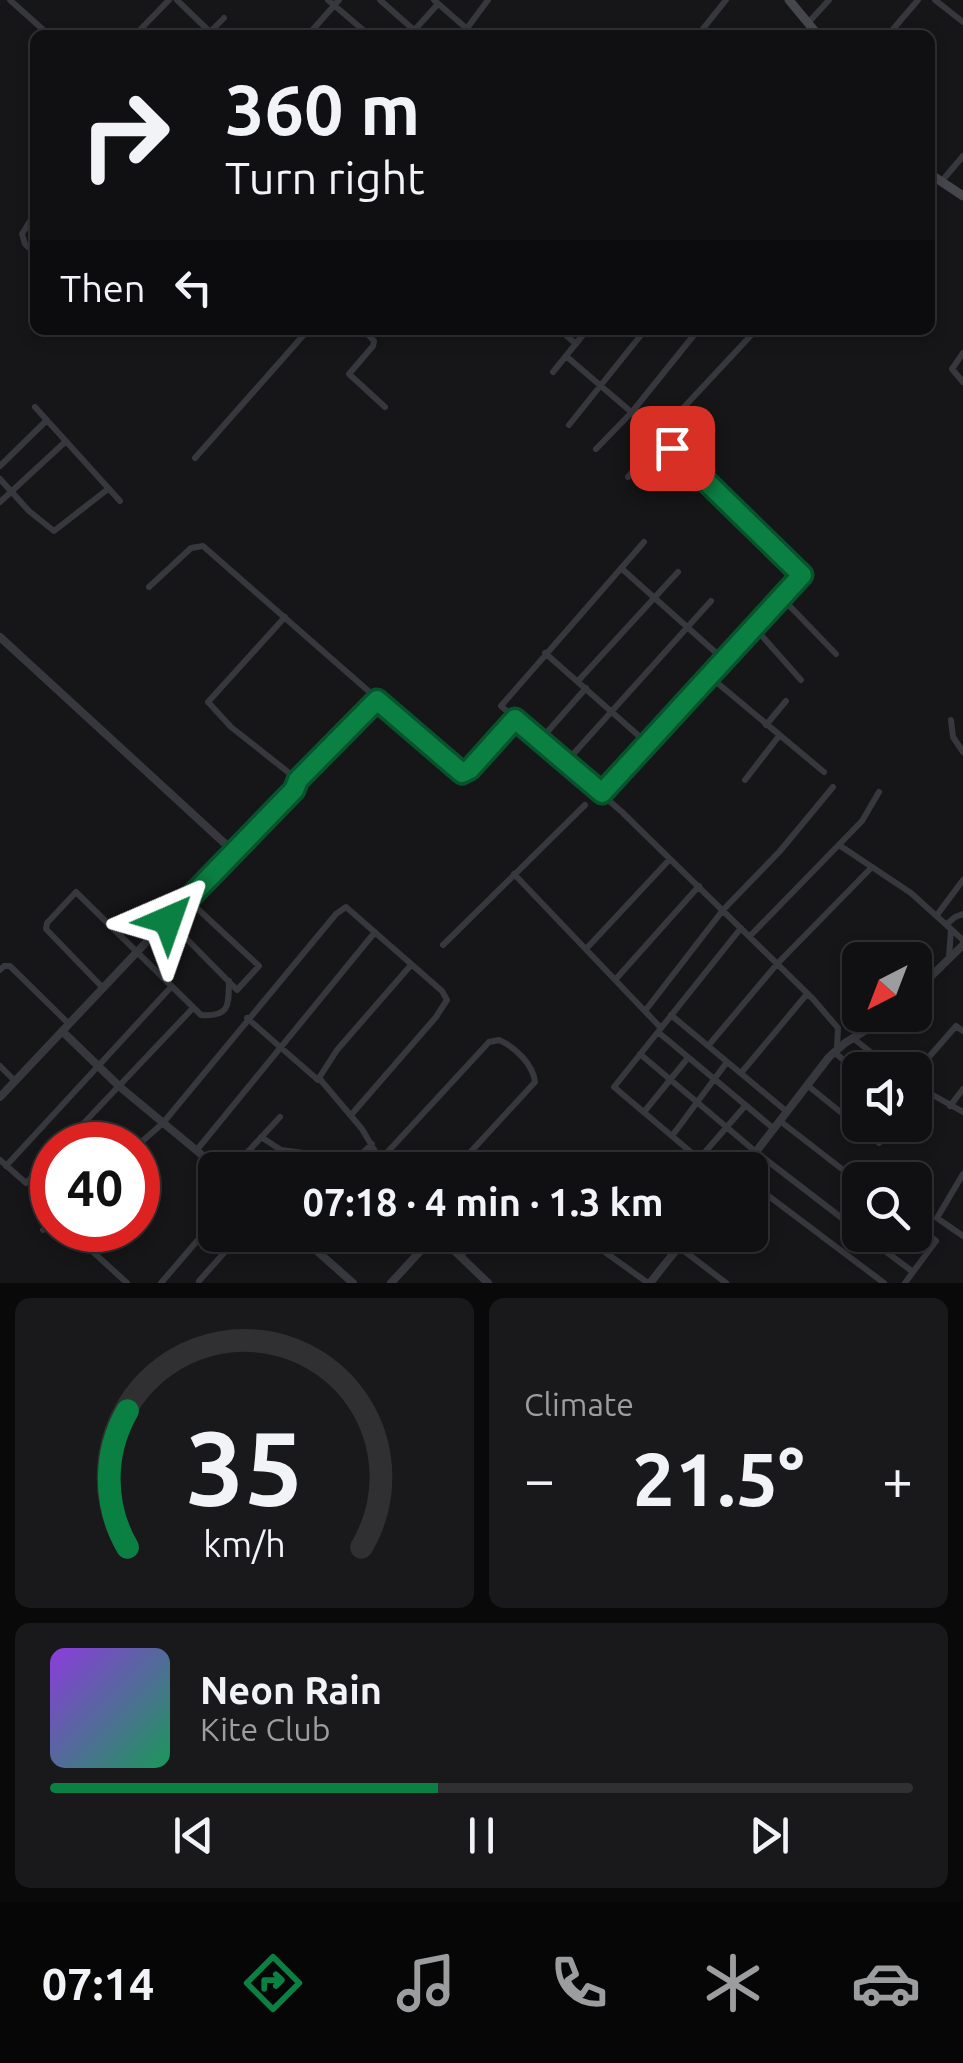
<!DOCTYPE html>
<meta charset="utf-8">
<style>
body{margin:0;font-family:Ubuntu,sans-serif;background:#19191b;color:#f1f3f6;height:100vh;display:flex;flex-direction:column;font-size:38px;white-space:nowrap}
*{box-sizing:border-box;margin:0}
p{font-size:32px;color:#9c9d9f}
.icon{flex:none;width:55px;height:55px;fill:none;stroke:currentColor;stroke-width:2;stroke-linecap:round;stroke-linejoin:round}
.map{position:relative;height:1283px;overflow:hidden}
.panel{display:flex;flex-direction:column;gap:15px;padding:15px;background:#09090a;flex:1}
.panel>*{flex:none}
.hud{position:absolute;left:30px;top:30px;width:905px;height:305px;border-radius:15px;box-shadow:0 5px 15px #0003,0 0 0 2px #303032;background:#101012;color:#f1f3f6;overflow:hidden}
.needle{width:65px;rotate:222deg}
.buttons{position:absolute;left:842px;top:942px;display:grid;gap:20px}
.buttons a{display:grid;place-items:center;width:90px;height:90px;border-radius:15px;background:#101012;box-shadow:0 5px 15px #0003,0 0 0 2px #303032;font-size:50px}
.speed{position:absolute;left:30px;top:1122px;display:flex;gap:20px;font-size:50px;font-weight:700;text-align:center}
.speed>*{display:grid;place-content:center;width:130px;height:130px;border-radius:50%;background:#101012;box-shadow:0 5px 15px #0003,0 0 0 2px #303032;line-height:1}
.speed .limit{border:15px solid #d22;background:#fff;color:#111}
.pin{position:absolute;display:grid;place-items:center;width:85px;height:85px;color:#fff;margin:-42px;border-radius:20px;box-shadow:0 5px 15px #0006}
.me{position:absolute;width:110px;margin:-55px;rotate:43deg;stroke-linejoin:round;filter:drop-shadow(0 0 8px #0008)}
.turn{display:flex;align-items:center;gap:35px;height:210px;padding:0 30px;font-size:45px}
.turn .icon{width:130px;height:130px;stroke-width:2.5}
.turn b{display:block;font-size:70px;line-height:85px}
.then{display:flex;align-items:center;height:95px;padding:0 30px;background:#0003;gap:20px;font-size:38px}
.big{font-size:75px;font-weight:700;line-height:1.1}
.panel .widget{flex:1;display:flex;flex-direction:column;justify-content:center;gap:15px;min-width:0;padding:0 35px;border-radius:15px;background:#19191b}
.panel .dial{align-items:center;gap:0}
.dial svg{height:260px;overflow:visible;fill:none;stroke:#303032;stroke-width:7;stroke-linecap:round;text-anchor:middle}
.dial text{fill:#f1f3f6;stroke:none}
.song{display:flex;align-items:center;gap:30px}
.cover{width:120px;height:120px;border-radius:15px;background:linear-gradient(135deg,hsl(270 70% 55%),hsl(150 70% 35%))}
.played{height:10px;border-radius:5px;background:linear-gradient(90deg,#0b8043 45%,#303032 45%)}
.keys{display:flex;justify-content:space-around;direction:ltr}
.heat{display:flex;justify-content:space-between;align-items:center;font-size:55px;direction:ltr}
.panel .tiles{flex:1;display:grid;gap:15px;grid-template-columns:1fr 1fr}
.widget:last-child{grid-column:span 2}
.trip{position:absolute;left:198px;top:1152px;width:570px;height:100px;border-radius:15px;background:#101012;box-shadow:0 5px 15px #0003,0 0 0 2px #303032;font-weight:700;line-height:100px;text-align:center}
.tabs{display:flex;height:160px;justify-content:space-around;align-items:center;background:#060607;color:#9c9d9f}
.tabs .icon{width:70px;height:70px}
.tabs .on{color:#0b8043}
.tabs b{font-size:45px;color:#f1f3f6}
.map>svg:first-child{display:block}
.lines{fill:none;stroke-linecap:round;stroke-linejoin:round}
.minor{stroke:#37383d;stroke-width:6}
.tertiary{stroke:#37383d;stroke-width:8}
.secondary{stroke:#45474d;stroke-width:9}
.route-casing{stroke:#07532c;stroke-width:25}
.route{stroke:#0b8043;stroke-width:18}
</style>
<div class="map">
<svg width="963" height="1283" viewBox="0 0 963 1283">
<rect width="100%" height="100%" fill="#161618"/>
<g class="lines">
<!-- minor -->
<path class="minor" d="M10 0 49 35
M177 0 210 32
M328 0 369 35
M380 0 414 30
M434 0 466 28
M935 0 963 22
M808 23 829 0
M135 35 169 0
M207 35 224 18
M308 35 339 0
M410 35 438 4
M462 35 488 0
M698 35 726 0
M888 35 918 0
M941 182 963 156
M35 213 22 234 25 244 35 253
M364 330 374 341 373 346 349 374 385 407
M560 330 576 344
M963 353 952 369 963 382
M566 356 658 435 801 575 709 676 824 772
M553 372 587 330
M35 407 120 501
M569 425 645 330
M658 435 756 330
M596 449 632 412 698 330
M195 458 308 330
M0 466 47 420
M628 477 661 438
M0 479 29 511 54 531 108 489
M0 502 65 442
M644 542 501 706 622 812 813 999 838 1028 837 1048
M621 568 723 659
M149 587 191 548 203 546 462 773 470 769 515 719
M781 597 836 654
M285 617 208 702 231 727 298 780
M754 627 801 680
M545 653 648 744
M578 681 678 572
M951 720 953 737 963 752
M766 725 786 701
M541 739 586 688
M567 761 711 601
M745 780 779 736
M602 793 709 676
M239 844 295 790 298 780 377 699
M872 867 911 893 963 940
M514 874 661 1028
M937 915 963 880
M168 920 237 990 259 966 187 899
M947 924 955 917 963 914
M750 936 862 821 879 792
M443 945 585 805
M586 949 670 859
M949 957 951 930
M0 970 4 966H10L69 1024
M615 980 699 886
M103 988 46 929 47 923 76 892 201 1015C232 1017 228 1003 229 981
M645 1011 723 910 780 851 833 787
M671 1015 786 1111
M247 1018 318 1080
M658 1032 773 1128
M853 1038 893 1070
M708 1046 777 964 872 867 839 845
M834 1052 860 1074
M640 1054 756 1152 860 1232
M0 1066 15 1081
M741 1073 807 994
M915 1073 956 1026 963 1031
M807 1085 879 1143 896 1125
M915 1085 963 1112
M950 1106 963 1089
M644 1112 687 1059
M780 1121 860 1183
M672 1136 727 1062
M261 1137 281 1150 356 1160
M63 1145 193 1008
M138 1145 163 1123 336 914 346 907 442 991 447 1000 436 1017 351 1115
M196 1151 375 932
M382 1158 489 1042 499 1040C515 1047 533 1064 535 1082L454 1170
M699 1159 745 1106
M0 1160 26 1183 52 1156
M6 1166 171 987
M231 1170 280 1117
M345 1170 372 1144
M386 1170 362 1129 319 1078 337 1050 411 965
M712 1170 614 1087 741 928
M963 1174 937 1218 963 1236
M750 1182 884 1283
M43 1230 52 1221
M69 1230 127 1283
M864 1235 913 1272 905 1283
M584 1237 648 1283
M679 1247 726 1283
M460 1257 478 1235
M913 1272 936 1241 915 1225
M199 1281 240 1235
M161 1283 215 1220"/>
<!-- tertiary -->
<path class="tertiary" d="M0 637 233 851
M915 992 963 945
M62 1031 120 1087 220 1170
M0 1097 239 844
M742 1170 829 1057 845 1043 890 1015
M299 1235 353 1283
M438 1235 488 1283
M391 1283 435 1235
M650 1283 688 1235"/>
<!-- secondary -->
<path class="secondary" d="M789 0 818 35
M930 174 963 196"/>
</g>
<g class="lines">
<defs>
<path id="route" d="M168 920 294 790 298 780 377 700 462 773 470 769 515 719 602 793 802 575 672 448"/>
</defs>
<!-- route casing -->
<use href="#route" class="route-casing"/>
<!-- route -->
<use href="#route" class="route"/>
</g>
</svg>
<div class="buttons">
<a><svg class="needle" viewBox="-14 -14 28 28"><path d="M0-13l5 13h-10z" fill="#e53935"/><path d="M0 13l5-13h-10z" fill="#9c9d9f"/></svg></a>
<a><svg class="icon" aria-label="sound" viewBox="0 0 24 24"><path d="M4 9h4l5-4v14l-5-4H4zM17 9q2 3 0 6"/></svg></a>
<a><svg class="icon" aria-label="search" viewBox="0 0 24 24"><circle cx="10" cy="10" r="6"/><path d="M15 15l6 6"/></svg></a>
</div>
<div class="speed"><div class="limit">40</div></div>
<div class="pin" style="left:672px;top:448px;background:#d93025"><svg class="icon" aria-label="arrive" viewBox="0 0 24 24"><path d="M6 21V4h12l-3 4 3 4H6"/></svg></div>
<svg class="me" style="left:168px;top:920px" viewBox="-20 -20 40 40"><path d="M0-17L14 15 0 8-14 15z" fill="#0b8043" stroke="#fff" stroke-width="4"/></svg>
<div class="trip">07:18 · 4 min · 1.3 km</div>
<div class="hud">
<div class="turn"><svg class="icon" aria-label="right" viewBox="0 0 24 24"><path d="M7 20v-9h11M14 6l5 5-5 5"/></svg><div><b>360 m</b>Turn right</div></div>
<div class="then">Then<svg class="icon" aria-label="left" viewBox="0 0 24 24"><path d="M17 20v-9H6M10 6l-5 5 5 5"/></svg></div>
</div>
</div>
<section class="panel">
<div class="tiles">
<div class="widget dial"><svg viewBox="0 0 100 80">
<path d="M14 69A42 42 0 1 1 86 69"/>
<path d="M14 69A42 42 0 0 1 14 27" stroke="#0b8043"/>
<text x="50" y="56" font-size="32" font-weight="700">35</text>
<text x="50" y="72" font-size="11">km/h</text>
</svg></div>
<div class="widget"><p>Climate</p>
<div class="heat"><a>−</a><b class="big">21.5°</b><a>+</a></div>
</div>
<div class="widget">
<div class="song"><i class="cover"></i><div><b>Neon Rain</b><p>Kite Club</p></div></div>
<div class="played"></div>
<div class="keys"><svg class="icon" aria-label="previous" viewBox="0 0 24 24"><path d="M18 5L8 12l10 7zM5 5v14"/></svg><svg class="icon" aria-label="pause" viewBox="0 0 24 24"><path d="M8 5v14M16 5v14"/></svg><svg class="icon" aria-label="next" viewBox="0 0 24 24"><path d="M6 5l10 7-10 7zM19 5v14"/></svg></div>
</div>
</div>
</section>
<nav class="tabs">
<b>07:14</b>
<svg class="icon on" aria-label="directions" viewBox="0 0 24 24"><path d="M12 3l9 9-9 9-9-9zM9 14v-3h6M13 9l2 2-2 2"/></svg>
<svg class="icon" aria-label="music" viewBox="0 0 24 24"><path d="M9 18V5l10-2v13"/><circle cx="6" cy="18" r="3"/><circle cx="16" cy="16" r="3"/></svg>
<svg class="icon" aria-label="phone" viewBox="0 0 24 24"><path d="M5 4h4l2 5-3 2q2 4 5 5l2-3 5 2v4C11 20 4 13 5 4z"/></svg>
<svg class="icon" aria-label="climate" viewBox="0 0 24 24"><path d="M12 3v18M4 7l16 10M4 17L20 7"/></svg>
<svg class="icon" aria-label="car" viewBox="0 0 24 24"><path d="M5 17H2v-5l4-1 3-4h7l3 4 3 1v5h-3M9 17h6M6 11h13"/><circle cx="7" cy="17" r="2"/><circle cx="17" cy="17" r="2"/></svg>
</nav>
